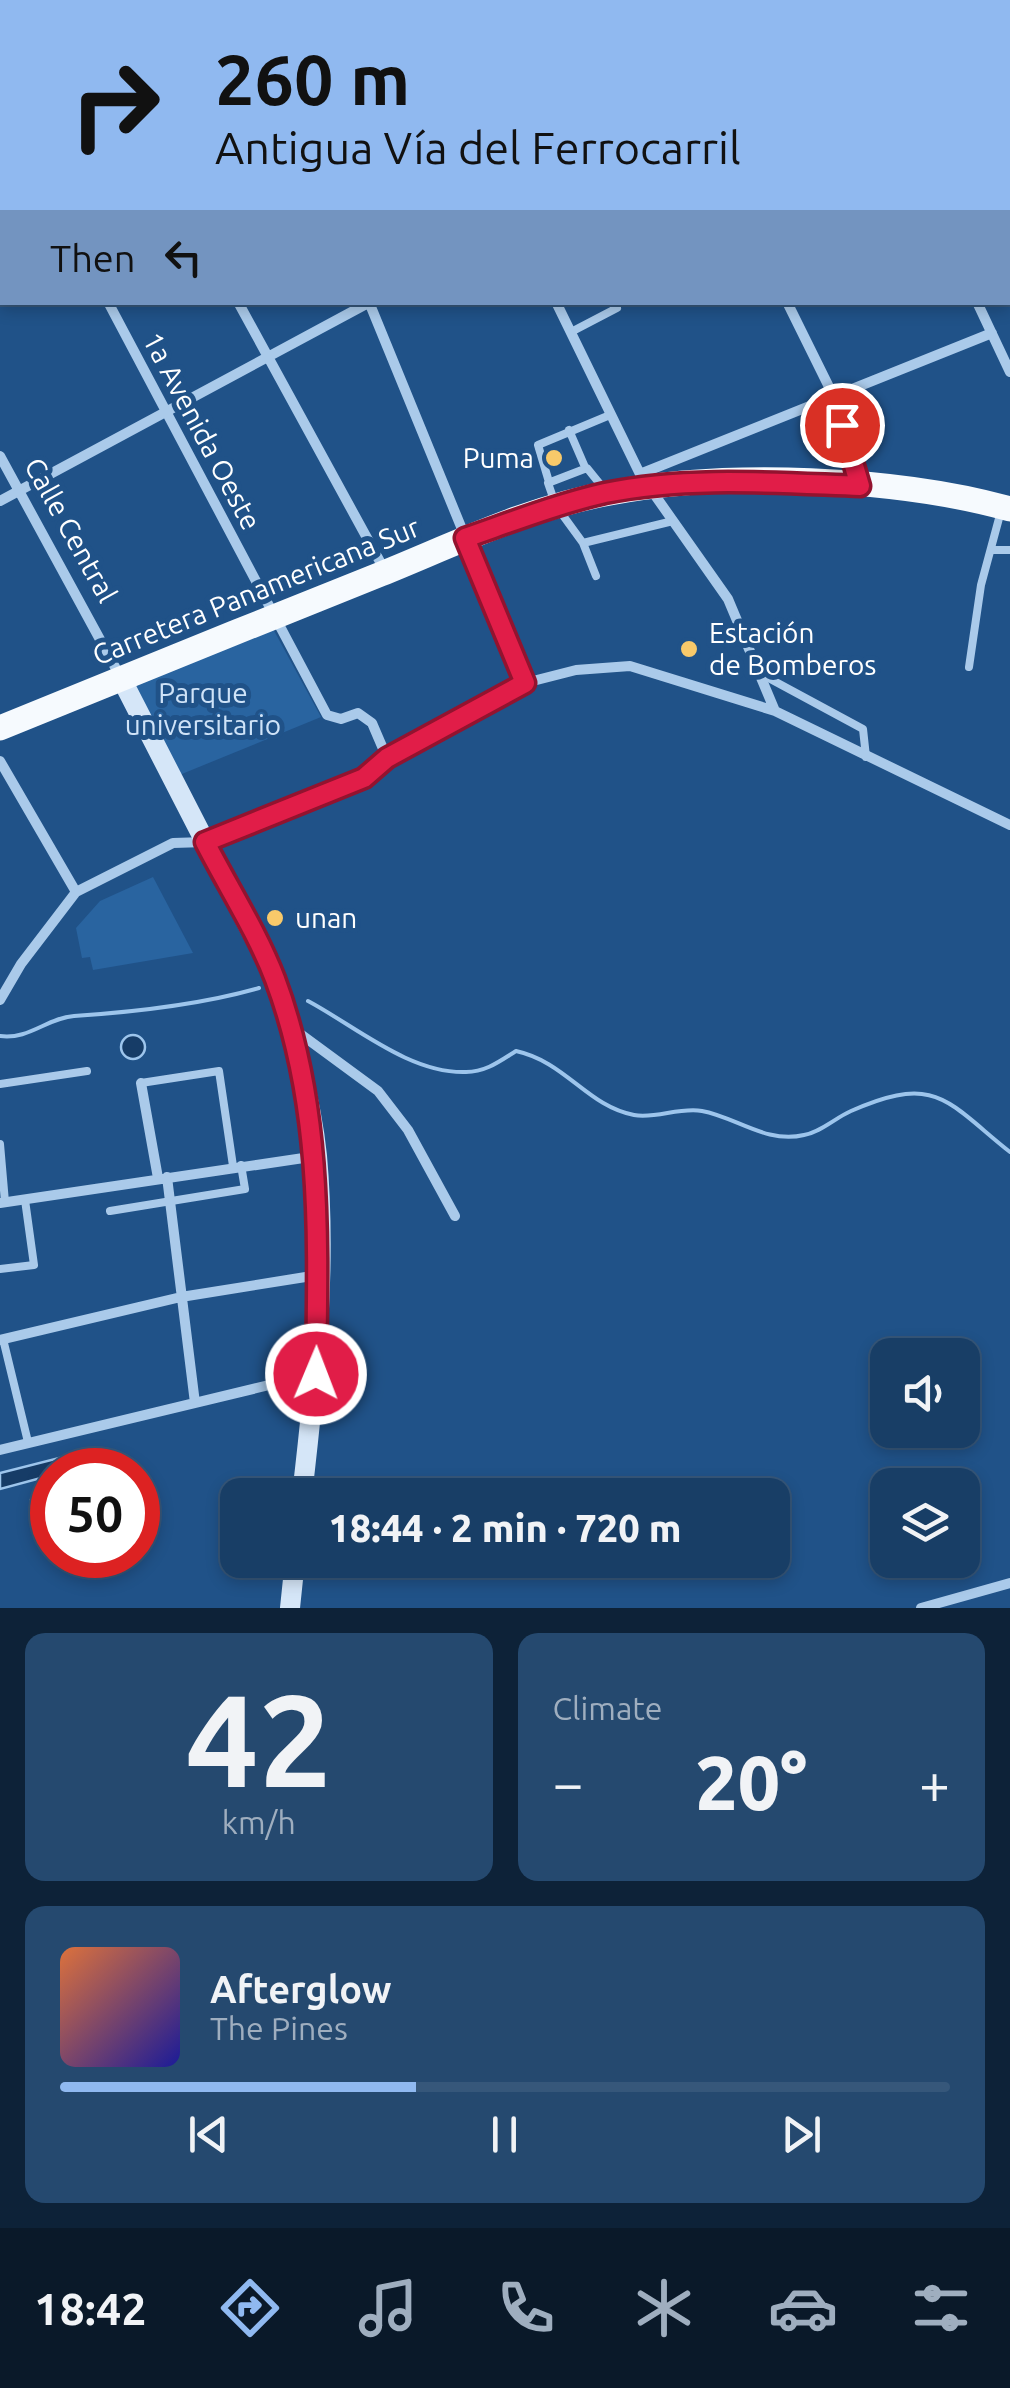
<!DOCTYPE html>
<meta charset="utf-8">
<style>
body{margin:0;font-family:Ubuntu,sans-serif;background:#25496f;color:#f1f3f6;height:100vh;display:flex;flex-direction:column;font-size:38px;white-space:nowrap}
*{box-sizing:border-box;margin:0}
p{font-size:32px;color:#9faebf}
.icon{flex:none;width:55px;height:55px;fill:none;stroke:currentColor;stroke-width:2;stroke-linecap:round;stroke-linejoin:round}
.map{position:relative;height:1608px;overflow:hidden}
.panel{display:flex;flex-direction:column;gap:25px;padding:25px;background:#0d2238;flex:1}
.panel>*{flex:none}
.top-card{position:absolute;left:0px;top:0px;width:1010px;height:305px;box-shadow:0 5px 15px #0003,0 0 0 2px #36577a;background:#90b9f0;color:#111;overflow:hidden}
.controls{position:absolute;left:870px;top:1338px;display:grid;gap:20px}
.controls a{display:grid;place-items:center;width:110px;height:110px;border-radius:20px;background:#183e66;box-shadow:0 5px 15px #0003,0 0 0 2px #36577a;font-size:50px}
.speed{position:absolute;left:30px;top:1448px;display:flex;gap:20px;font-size:50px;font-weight:700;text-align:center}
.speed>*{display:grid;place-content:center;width:130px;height:130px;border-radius:50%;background:#183e66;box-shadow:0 5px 15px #0003,0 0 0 2px #36577a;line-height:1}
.speed .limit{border:15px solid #d22;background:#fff;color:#111}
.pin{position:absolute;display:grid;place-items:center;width:85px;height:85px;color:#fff;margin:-42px;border:5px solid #fff;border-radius:50%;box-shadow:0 2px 10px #0007}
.me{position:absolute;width:110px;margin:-55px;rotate:1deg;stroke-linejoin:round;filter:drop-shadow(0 0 8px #0008)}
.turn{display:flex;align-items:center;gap:35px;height:210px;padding:0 50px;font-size:45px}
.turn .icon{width:130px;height:130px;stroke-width:2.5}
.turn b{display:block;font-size:70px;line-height:85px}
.then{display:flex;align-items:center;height:95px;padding:0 50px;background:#0003;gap:20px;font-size:38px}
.big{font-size:75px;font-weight:800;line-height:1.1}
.panel .card{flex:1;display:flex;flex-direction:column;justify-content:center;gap:15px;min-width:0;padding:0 35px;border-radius:20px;background:#25496f}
.panel .dial{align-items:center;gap:0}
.dial b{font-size:130px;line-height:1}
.song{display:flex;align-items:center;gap:30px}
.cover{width:120px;height:120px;border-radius:15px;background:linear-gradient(135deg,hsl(20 70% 55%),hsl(240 70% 35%))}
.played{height:10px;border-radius:5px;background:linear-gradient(90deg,#90b9f0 40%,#36577a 40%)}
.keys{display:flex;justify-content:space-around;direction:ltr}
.heat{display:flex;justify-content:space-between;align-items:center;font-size:55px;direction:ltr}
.panel .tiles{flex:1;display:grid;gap:25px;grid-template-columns:1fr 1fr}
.card:last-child{grid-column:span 2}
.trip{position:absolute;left:220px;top:1478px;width:570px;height:100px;border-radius:20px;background:#183e66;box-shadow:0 5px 15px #0003,0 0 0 2px #36577a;font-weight:800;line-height:100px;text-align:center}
.menu{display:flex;height:160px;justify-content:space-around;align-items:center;background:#0a1929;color:#9faebf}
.menu .icon{width:70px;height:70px}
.menu .selected{color:#90b9f0}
.menu b{font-size:45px;color:#f1f3f6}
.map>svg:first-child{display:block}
.green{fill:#2964a0}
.water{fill:#163c67;stroke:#9dc5ec;stroke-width:2.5}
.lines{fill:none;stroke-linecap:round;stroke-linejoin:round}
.stream{stroke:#9dc5ec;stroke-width:4}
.service{stroke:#aacaea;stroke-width:8}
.minor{stroke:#aacaea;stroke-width:10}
.secondary{stroke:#d5e6f8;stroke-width:20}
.trunk{stroke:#f6fafe;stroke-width:25}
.route-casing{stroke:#92132f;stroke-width:25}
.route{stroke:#e11d48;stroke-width:18}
.poi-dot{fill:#f8c96a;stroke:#205288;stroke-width:4}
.labels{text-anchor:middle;stroke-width:10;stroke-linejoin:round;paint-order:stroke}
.street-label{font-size:28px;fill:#fff;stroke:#205288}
.poi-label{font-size:28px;fill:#fff;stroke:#205288;text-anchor:start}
.park-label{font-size:28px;fill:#cfe3f8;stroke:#205288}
</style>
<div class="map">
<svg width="1010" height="1608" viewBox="0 0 1010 1608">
<rect width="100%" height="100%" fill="#205288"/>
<!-- green -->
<path class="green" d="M886 0H1010V111L1008 2Z
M272 627 321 717 177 776 130 680Z
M153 877 193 953 93 970 90 957 82 958 76 928 100 901Z"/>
<!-- water -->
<path class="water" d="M121 1047a12 12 0 1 1 24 0a12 12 0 1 1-24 0Z
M59 1458 61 1470H52V1475L0 1489V1473Z
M47 1496 52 1534 39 1537 31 1500Z"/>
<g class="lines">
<!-- stream -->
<path class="stream" d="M308 1001C355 1026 410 1074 466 1072 486 1072 500 1061 516 1051 566 1062 587 1106 634 1115 656 1119 679 1107 702 1111 736 1117 766 1144 804 1135 821 1132 835 1118 851 1111 937 1073 947 1102 1010 1152
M0 1036C29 1040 47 1018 74 1016 134 1012 200 1005 259 988"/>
<!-- service -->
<path class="service" d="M571 332 617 308
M569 430 585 467
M549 482 538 445 610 415
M583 543 556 506 548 483 587 468 604 489
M991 550H1010
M596 576 583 543 673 521
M969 667 981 585 1001 511
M761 674 863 729 866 757
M141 1083 219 1071 233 1166
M0 1084 87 1071
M0 1144 5 1202
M110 1211 245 1189 241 1165
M0 1269 34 1265 25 1200
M3 1339 28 1442"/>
<!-- minor -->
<path class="minor" d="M236 0 237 2
M406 0 407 2
M636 0 637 2
M831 0 832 2
M90 2 95 0
M485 2 489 0
M0 56 2 55
M0 95 2 99
M0 273 2 272
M108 302 327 715 341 719 358 713 372 723 387 758
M238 302 384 569
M369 302 525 683
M556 302 640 474 728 599 775 711
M787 302 833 395 858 480
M977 302 1010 372
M0 456 121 678
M640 474 992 333
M0 501 370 302
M0 761 76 892
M0 1000 21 964 76 892 173 843 205 842 364 778 387 758 525 683 576 670 630 666 775 711 1010 825
M295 1030 378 1091 408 1130 455 1216
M141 1083 158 1178
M167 1177 195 1403
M0 1203 317 1156
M0 1340 181 1297 318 1275
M0 1450 315 1374
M921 1608 1010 1583"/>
<!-- secondary -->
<path class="secondary" d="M121 678 274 976C292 1034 311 1096 317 1156 327 1268 315 1384 302 1495
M290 1608 295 1560"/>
<!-- trunk -->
<path class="trunk" d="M0 728C126 676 254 625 381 574 455 544 530 507 610 493 727 471 895 477 1010 509"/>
</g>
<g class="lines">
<defs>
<path id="route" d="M316 1374C318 1240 323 1107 275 979 257 932 228 887 205 842L364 778 387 758 525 683 465 538C511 522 557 504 605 493 688 476 776 483 860 486L842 425"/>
</defs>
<!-- route casing -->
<use href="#route" class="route-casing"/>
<!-- route -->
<use href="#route" class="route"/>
</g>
<!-- markers -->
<g class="poi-dot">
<circle cx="554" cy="458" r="10"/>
<circle cx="689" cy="649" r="10"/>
<circle cx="275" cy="918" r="10"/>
</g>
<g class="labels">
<!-- street labels -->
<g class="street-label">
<text transform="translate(202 431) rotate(62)" y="10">1a Avenida Oeste</text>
<text transform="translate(71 530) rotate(61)" y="10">Calle Central</text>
<text transform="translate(256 591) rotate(-22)" y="10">Carretera Panamericana Sur</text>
</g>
<!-- poi labels -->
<g class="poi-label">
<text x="534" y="468" text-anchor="end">Puma</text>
<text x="709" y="643">Estación<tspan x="709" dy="32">de Bomberos</tspan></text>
<text x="295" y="928">unan</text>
</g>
<!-- park labels -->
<g class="park-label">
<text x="203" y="703">Parque<tspan x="203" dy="32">universitario</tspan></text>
</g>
</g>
</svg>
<div class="controls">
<a><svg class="icon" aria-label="sound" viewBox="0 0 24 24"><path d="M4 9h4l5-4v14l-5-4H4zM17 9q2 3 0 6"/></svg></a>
<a><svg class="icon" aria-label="layers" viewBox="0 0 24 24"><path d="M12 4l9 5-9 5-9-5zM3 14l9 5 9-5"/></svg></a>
</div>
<div class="speed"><div class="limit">50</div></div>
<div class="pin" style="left:842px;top:425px;background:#d93025"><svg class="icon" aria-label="arrive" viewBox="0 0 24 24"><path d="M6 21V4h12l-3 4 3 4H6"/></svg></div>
<svg class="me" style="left:316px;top:1374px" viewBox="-20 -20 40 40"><circle r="17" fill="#e11d48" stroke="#fff" stroke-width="3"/><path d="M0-11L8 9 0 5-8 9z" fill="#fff"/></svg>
<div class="trip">18:44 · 2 min · 720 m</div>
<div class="top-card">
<div class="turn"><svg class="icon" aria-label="right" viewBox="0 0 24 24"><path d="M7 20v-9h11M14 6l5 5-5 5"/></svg><div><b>260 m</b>Antigua Vía del Ferrocarril</div></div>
<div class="then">Then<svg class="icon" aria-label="left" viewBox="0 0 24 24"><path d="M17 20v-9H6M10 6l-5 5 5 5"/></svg></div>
</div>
</div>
<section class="panel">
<div class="tiles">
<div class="card dial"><b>42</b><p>km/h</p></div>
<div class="card"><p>Climate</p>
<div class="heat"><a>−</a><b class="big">20°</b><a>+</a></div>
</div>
<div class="card">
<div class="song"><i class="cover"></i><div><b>Afterglow</b><p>The Pines</p></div></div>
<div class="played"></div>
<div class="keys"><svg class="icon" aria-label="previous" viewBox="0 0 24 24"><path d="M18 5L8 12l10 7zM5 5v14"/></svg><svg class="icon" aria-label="pause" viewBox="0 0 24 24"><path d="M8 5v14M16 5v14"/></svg><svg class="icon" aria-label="next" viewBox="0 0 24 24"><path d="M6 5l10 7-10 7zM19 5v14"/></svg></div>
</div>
</div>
</section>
<nav class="menu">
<b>18:42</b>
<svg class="icon selected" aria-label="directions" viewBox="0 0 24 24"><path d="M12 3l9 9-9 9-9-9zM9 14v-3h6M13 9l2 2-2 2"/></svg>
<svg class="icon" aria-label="music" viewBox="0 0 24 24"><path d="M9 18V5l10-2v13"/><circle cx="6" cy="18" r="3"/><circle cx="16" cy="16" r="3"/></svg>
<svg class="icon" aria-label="phone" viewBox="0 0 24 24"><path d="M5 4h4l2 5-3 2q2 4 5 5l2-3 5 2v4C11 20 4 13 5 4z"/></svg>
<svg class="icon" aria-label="climate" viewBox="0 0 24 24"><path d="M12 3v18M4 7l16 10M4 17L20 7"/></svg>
<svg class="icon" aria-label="car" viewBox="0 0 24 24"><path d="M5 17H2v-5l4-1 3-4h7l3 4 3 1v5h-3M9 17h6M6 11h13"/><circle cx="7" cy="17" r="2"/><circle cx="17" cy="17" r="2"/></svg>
<svg class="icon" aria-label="filters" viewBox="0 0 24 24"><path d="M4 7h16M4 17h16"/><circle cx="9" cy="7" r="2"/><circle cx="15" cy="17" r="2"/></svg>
</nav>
